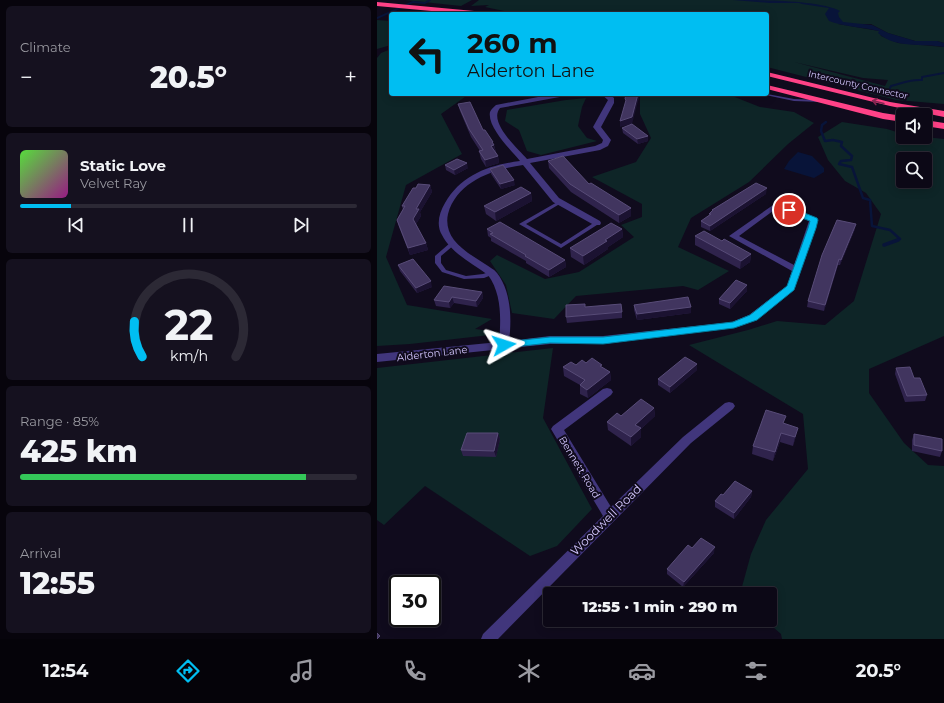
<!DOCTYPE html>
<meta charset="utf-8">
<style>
body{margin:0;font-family:Montserrat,sans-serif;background:#15111f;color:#f1f3f6;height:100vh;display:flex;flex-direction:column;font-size:15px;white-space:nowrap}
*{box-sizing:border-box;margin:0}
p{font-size:13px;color:#9a9aa1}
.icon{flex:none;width:22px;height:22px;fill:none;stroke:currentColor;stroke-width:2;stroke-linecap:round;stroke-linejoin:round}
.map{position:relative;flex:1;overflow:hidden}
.details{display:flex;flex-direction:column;gap:6px;padding:6px;background:#07040c;width:377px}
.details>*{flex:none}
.top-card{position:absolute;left:12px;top:12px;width:380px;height:84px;border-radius:4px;box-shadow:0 2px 10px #0003,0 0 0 1px #2c2935;background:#00bef2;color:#111;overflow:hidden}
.fabs{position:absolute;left:519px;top:108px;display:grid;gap:8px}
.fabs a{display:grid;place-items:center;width:36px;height:36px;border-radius:4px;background:#0c0816;box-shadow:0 2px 10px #0003,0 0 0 1px #2c2935;font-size:20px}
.speed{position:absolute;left:12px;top:575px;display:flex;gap:8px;font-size:20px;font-weight:700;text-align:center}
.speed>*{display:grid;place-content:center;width:52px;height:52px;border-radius:50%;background:#0c0816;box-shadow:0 2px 10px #0003,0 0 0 1px #2c2935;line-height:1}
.speed .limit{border:2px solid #111;border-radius:6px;background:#fff;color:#111}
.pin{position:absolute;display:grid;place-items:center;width:34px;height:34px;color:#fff;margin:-17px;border:2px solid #fff;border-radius:50%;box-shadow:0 1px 4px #0007}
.me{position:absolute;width:44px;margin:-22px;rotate:84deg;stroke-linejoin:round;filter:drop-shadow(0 0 3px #0008)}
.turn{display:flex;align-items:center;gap:14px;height:84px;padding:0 12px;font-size:18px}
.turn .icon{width:52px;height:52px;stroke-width:2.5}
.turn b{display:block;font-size:28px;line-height:34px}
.big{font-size:30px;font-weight:800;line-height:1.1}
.details .widget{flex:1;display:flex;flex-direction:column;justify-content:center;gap:6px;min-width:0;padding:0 14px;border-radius:6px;background:#15111f}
.details .dial{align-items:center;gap:0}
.dial svg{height:104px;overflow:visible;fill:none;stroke:#2c2935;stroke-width:7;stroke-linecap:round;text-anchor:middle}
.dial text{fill:#f1f3f6;stroke:none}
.song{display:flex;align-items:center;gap:12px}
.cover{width:48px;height:48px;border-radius:6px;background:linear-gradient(135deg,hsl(110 70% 55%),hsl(310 70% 35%))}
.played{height:4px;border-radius:2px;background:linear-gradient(90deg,#00bef2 15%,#2c2935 15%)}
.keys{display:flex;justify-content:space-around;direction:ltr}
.heat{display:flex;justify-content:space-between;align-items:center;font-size:22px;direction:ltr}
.charge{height:6px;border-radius:3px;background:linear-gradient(90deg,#34c759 85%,#2c2935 0)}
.trip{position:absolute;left:166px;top:587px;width:234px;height:40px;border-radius:4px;background:#0c0816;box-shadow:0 2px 10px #0003,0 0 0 1px #2c2935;font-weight:800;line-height:40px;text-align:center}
.tabs{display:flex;height:64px;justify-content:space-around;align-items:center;background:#050309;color:#9a9aa1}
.tabs .icon{width:28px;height:28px}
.tabs .current{color:#00bef2}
.tabs b{font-size:18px;color:#f1f3f6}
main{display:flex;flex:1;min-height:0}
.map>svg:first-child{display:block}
.green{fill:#0e2527;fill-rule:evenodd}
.water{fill:#081439}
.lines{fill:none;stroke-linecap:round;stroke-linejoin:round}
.stream-far2{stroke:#081439;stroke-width:2}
.stream-far1{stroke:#081439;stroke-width:2.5}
.stream{stroke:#081439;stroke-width:3.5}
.service{fill:#41367c;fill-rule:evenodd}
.minor{fill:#41367c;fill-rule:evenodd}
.motorway{fill:#ff4287;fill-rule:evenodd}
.wall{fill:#2f234c}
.shaded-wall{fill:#1b1231}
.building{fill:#41355f;stroke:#584c78}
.oneway{stroke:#882652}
.route{fill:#00bef2;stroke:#007c9d}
.labels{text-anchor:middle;stroke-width:4;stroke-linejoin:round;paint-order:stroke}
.far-street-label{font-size:9px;fill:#d4c7ff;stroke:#100b1d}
.street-label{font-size:10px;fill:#d4c7ff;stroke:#100b1d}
.near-street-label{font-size:12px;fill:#d4c7ff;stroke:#100b1d}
</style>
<main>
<section class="details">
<div class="widget"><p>Climate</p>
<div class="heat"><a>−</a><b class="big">20.5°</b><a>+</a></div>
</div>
<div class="widget">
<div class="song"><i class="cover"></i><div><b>Static Love</b><p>Velvet Ray</p></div></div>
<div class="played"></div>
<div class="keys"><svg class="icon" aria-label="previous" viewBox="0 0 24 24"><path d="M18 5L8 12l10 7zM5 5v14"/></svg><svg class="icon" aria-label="pause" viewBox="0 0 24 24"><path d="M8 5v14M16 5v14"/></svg><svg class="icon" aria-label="next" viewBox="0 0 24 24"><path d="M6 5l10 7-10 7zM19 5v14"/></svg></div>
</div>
<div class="widget dial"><svg viewBox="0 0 100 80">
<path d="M14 69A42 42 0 1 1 86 69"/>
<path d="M14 69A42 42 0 0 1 8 42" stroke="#00bef2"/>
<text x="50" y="56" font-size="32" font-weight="700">22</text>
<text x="50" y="72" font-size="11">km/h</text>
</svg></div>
<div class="widget"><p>Range · 85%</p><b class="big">425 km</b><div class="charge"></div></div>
<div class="widget"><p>Arrival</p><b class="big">12:55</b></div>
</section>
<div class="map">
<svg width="567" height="639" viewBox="0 0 567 639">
<rect width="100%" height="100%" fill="#100b1d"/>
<!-- green -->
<path class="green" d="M28 0H95L84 6Z
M102 0H567V43L560 41H538L511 33 494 24H461L502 31 504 36 521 43 567 47V104L519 100 390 67V14H141L108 7 112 5 94 6ZM417 62 486 78 511 80 508 86Z
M0 20 14 21V45L0 49Z
M14 49V94H92L64 114 85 154 29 185 9 257 30 305 115 319 98 329 122 332V334L33 344 0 346V58L4 53Z
M263 94H350L383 107 417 112 437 123 411 144 372 182 314 218 301 247 352 271 321 290 306 286 199 296 177 319 135 313 129 285 113 261 120 255 168 279 202 272 257 237 244 225 265 217V204L215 177 259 162 274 138 263 114Z
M209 98 205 107 201 126 210 138 220 141 164 155 150 151 142 130 128 121 130 110 189 100Z
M465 122 510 129 526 134V137H548L567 139V336L492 369V393L527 443 551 465 567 466V639H405L404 634 388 620H393V594H363L374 554 389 520 431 469 426 414 312 345 371 330 400 321 448 325 477 301 504 214 489 193 468 181 451 160 441 137ZM526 159H548V181H526Z
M176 348 166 418 215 509 180 546 153 556 48 486 7 525 0 520V368Z"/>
<!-- water -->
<path class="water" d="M356 0C383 0 443 0 463 11L461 13 462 17 466 22 495 25 511 33 538 41H560L567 43V47C545 43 519 49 501 33L502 31C485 27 468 27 452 21L448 14 452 8 425 4 422 3H393Z
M421 152 435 156 447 168V172L437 178 407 169 412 161Z"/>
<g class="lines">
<!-- stream-far2 -->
<path class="stream-far2" d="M0 18 36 2 48 3 53 0
M513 88 514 86C527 83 532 79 545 80V77L567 73"/>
<!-- stream-far1 -->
<path class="stream-far1" d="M449 122 445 125 444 131 448 141 456 140 465 142 464 146 475 156 474 160 464 161 462 164 475 167 486 198 493 200 495 226 513 230 523 239 518 241"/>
<!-- stream -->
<path class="stream" d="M507 245 521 240"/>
<!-- service -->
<path class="service" d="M384 94H390L417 99 444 100 446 101 444 102 417 101Z
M182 201H186V202L149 224 184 244 218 222 220 221 223 223 184 248 142 224Z
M75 242 77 243 78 244 77 245 64 256V263L69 270 89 276 106 274 115 271 118 273 117 274 107 278 87 279 65 272 58 263V256L73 243Z"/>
<!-- minor -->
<path class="minor" d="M177 94H191L188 96 123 108C111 122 141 149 150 159L218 146 225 143 226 140 216 127 231 100 224 94H232L237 98V103L224 127 234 140 231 146 223 150 153 163 182 198 223 221 224 223 223 225H217L176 202 146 165C117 169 80 181 71 214 69 223 71 232 77 240 85 250 97 257 108 264 112 267 117 269 120 273 134 291 135 319 132 341L173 336H226L355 322 372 315 410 286 415 271 352 236 399 203 441 220 417 290 380 319 361 327 226 344H173L0 362V354L122 342C124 320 125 294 111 275 95 263 75 254 65 235 59 225 62 213 68 203 84 175 112 165 143 161 134 150 110 127 113 112 114 109 117 107 119 105ZM400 208 432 221 417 265 362 236Z
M230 388 234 389 236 392 234 395 187 430 234 507 306 437 348 403 352 402 356 403 358 406 356 409 314 443 121 639H104L106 634 226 516 174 429 176 426 226 389Z"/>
<!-- motorway -->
<path class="motorway" d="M0 2 108 12 111 14H87L0 6Z
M390 72 513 102 567 111V117L513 106 390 76Z
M390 85 506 113 526 116V122L506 119 390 89Z
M548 120 567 123V129L548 126Z"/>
</g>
<!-- wall -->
<path class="wall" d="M81 104 106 130 117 145 119 152 121 156 122 163 109 167 104 159 102 151H103L94 137 83 111Z
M245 128 271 136V141L261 144 246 133Z
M171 161 254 208V216L242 223 194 192 172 168Z
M68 165 91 168 78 175 69 170Z
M113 169 138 185 124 189 114 174Z
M53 185 55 192 43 212 44 216 39 224 49 243 51 250 33 255 22 227 20 220 26 210 25 206 39 188Z
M154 193 155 201 119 221 109 214 107 206Z
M389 194 333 231 324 227V221L332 216V214L335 211V210Z
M110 229 188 260 189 267 172 277 149 263V261L114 241V238L111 236Z
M245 229 246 237 231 247V249L207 265 194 257 193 248Z
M478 229 463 265H461L447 311 430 307 431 301Z
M318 236 374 254 373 262 363 269 318 245Z
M21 265 55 287 40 293 23 271Z
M370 285V291L353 309 342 304V299Z
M105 292 106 298 100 307 77 303 73 308 59 306 57 300Z
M257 305 314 313 260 320 257 310Z
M245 312V318L190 323 189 317Z
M209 363 225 367 233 372 234 380 211 398 203 394V385L187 376 186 367Z
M519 368 537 378 550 395 548 401 528 402 518 374Z
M320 370 293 393 281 385V379Z
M277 408 278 416 264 429V437L254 446 231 430 230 422 244 416Z
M408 424 419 436 416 446 403 442 396 461 375 454 376 446Z
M121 433 123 439 119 457 86 456 84 450Z
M537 434 565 451 563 457 535 451V440Z
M375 491 374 497 357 519 338 507V501L346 495Z
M315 548 337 553 306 587 290 574V569Z"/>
<!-- shaded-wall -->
<path class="shaded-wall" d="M261 94H263L255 124 243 127V121Z
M271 136V141L261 144 260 139Z
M115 142H116L119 153 114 146Z
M121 156 122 163 109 167 108 160Z
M90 163 91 168 78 175 77 170Z
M137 180 138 185 124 189 123 184Z
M53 185 55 192 43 212 44 216 38 226 36 219 39 209Z
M390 188 389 194 333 231V226Z
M154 193 155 201 119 221 118 212Z
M254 208V216L242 223V215Z
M479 224 478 229 463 265 464 260Z
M245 229 246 237 231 247V249L207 265 206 256 228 240Z
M49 243 51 250 33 255 31 248Z
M374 254 373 262 363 269 364 261Z
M462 259 461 265 447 311 448 305Z
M188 260 189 267 172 277V270Z
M54 281 55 287 40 293 39 288Z
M370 285V291L353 309V303Z
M105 292 106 298 100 307 99 301Z
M75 297 77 303 73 308 72 302Z
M314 307V313L260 320V314Z
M320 364V370L293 393V387Z
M233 372 234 380 211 398 210 390Z
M277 408 278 416 264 429V437L254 446V437L258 425Z
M421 428 419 436 416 446 418 437Z
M121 433 123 439 119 457 117 451Z
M404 433 403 442 396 461 398 452Z
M375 491 374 497 357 519V513Z
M338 547 337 553 306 587 307 582Z"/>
<!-- building -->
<path class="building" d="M249 94H261L255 117 243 121 249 100 248 99Z
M93 102 106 130H108L116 142H115L117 145 114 146 121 156 108 160 102 151 106 150 92 129 81 104Z
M255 124 271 136 260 139 245 128Z
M186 156 212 184 214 183 254 208 242 215 193 184 171 161Z
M80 159 90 163 77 170 68 165Z
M126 165 137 180 123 184 113 169Z
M379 183 390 188 333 226 324 221 334 214H332L336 210H335Z
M41 184 53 185 39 209H42L36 219 49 243 31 248 20 220 28 206H25L36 188H39Z
M144 187 154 193 118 212 107 206Z
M460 220 479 224 464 260 462 259 448 305 431 301 445 255Z
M123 222 188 260 172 270 148 256 149 255 113 234 116 233 110 229Z
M234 223 245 229 228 240 230 241 206 256 193 248Z
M327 231 345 241 347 239 374 254 364 261 318 236Z
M36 259 54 281 39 288 21 265Z
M359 280 370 285 353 303 342 299Z
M67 286 105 292 99 301 75 297 72 302 57 300Z
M311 297 314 307 260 314 257 305Z
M208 304V307L244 304 245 312 189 317V305Z
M308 357 320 364 293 387 281 379Z
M215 358 225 365 223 366 233 372 210 390 203 385 208 380 186 367 194 362 199 365 205 360 209 363Z
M533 367 537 378H543L550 395 530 396 519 368Z
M264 399 277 408 258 425 264 428 254 437 230 422 240 413 244 416Z
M389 410 409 416 406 423 421 428 418 437 404 433 398 452 376 446Z
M90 433H121L117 451 84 450Z
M537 434 565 439V451L537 445Z
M358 481 375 491 357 513 338 501 344 494 346 495Z
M324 538 338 547 307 582 290 569 311 545 315 548Z
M0 633 3 636 0 639Z"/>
<!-- one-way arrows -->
<defs><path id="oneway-shaft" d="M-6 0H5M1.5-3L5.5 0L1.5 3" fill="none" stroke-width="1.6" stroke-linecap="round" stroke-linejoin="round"/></defs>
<use class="oneway" href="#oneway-shaft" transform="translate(501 102) rotate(-166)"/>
<!-- route -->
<path class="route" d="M409 208H415L440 218 441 220 439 228 417 290 380 320 357 328 226 344 173 343 127 348 122 345 127 342 173 337H226L356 322 373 315 410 286 431 228 433 221 409 212Z"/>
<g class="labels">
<!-- far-street labels -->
<g class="far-street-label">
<text transform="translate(481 85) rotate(13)" y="3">Intercounty Connector</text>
</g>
<!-- street labels -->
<g class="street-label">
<text transform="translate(55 353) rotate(-7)" y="4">Alderton Lane</text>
<text transform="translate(203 467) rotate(59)" y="4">Bennett Road</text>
</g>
<!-- near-street labels -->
<g class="near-street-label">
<text transform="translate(229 520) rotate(-45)" y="4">Woodwell Road</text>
</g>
</g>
</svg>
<div class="fabs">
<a><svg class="icon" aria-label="sound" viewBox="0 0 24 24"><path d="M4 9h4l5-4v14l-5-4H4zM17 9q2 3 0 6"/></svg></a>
<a><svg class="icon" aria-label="search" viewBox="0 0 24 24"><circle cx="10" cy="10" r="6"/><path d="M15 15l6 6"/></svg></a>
</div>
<div class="speed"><div class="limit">30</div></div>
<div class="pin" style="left:412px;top:210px;background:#d93025"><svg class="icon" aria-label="arrive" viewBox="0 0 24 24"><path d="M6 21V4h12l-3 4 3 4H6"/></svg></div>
<svg class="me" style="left:127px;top:345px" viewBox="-20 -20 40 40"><path d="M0-17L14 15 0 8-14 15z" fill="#00bef2" stroke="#fff" stroke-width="4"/></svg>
<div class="trip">12:55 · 1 min · 290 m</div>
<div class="top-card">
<div class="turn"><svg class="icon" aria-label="left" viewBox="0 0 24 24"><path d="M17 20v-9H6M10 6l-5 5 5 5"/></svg><div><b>260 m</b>Alderton Lane</div></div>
</div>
</div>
</main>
<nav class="tabs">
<b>12:54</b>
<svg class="icon current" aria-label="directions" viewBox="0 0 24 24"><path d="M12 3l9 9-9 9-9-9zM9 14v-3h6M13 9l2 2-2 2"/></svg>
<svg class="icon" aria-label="music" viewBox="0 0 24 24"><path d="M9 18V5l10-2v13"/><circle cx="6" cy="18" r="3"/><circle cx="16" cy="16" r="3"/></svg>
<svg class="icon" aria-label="phone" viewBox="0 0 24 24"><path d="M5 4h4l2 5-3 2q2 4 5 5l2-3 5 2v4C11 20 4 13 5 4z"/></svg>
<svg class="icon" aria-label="climate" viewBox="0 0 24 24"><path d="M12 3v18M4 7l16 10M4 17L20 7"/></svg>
<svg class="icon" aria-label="car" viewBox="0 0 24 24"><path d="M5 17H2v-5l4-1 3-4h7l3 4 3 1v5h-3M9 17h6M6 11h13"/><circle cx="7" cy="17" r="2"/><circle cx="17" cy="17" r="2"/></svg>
<svg class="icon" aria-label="filters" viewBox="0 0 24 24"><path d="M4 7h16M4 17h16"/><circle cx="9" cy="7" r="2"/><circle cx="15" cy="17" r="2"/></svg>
<b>20.5°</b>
</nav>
